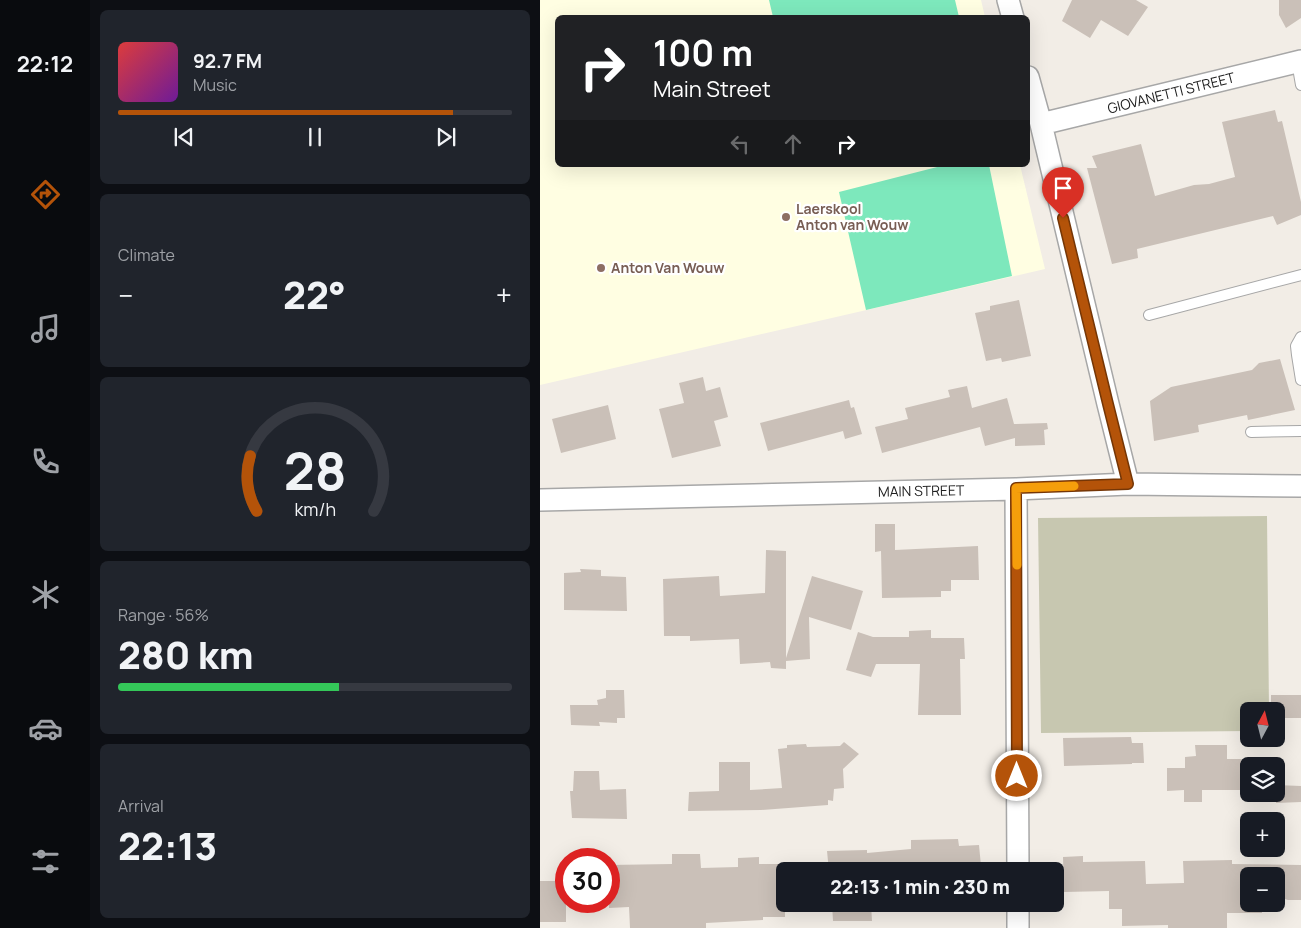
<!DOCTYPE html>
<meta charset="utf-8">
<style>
body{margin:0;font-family:Manrope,sans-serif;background:#20242c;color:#f1f3f6;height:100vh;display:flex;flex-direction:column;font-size:19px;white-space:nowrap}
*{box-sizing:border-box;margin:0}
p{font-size:16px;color:#9ea1a6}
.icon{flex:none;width:28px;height:28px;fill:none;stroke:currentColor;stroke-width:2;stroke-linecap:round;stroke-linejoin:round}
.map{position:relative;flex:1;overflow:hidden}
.details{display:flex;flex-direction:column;gap:10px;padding:10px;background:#0d0f14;width:450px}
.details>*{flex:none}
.hud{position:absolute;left:15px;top:15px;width:475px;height:152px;border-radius:8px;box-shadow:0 5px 20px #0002;background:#202124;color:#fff;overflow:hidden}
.needle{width:32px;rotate:7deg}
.buttons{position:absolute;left:700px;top:702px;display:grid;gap:10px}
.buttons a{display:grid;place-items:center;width:45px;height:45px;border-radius:8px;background:#171b24;box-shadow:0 5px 20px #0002;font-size:25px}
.speed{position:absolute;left:15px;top:848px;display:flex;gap:10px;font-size:25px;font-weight:700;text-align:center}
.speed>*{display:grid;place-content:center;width:65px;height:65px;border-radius:50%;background:#171b24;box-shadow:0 5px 20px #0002;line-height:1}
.speed .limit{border:8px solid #d22;background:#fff;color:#111}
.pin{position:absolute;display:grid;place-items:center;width:42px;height:42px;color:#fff;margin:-51px -21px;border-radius:50% 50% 50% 0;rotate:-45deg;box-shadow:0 0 5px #0007}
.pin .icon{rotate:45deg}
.me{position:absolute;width:55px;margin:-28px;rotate:0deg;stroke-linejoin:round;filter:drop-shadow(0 0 4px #0008)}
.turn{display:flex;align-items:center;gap:18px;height:105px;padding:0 15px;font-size:22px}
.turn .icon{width:65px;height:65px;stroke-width:2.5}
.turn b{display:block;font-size:35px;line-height:42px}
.lanes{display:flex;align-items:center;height:48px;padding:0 15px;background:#0003;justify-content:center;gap:25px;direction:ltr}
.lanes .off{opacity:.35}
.big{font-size:38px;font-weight:800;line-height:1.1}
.details .tile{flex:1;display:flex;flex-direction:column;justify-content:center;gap:8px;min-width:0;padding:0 18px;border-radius:8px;background:#20242c}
.details .dial{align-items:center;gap:0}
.dial svg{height:130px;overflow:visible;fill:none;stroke:#363941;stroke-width:7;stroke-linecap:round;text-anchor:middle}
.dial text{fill:#f1f3f6;stroke:none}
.song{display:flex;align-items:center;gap:15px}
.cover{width:60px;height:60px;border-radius:8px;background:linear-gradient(135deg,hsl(0 70% 55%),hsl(280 70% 35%))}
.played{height:5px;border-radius:2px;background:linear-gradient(90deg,#b45309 85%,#363941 85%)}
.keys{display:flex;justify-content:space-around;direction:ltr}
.heat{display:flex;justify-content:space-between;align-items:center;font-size:28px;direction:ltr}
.charge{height:8px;border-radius:4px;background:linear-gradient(90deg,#34c759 56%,#363941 0)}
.trip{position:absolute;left:236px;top:862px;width:288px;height:50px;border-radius:8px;background:#171b24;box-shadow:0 5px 20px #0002;font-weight:800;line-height:50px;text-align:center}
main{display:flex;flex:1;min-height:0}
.tab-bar{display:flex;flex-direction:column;width:90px;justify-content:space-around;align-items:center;background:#090b0e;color:#9ea1a6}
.tab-bar .icon{width:35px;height:35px}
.tab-bar .on{color:#b45309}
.tab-bar b{font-size:22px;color:#f1f3f6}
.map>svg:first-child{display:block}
.education{fill:#fffee2}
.construction{fill:#c7c7b0}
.pitch{fill:#7de8bc}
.building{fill:#cac0b8}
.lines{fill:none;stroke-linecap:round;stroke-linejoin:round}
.lane-casing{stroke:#a7a7a7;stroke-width:12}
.street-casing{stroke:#a7a7a7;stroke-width:24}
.lane{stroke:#fff;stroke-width:10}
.street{stroke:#fff;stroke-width:21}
.route-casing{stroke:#753606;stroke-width:12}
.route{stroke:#b45309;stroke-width:9}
.slow{stroke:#f59e0b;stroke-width:9}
.education-dot{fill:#8d6e63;stroke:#fff;stroke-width:2}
.labels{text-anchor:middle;stroke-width:4.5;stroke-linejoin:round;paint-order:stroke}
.street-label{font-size:14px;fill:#202020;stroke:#fff}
.education-label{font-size:14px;font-weight:bold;fill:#785e54;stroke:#fff;text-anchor:start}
</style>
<main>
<nav class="tab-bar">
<b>22:12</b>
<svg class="icon on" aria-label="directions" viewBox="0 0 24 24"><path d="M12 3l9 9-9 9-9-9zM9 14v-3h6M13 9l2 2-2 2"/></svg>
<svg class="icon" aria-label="music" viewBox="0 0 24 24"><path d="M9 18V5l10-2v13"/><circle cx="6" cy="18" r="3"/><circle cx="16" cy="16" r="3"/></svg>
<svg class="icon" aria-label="phone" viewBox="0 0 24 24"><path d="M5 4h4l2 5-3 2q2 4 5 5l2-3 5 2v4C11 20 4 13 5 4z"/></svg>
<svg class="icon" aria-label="climate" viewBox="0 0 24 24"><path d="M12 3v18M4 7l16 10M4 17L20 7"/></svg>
<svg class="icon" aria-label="car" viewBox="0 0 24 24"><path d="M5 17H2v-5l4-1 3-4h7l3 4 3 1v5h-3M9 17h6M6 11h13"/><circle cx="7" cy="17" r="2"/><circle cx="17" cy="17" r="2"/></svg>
<svg class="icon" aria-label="filters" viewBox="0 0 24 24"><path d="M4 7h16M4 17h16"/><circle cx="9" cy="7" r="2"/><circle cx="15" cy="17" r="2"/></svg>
</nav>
<section class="details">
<div class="tile">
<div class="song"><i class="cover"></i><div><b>92.7 FM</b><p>Music</p></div></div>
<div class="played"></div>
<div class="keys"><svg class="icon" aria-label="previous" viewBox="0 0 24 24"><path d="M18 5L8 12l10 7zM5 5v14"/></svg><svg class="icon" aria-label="pause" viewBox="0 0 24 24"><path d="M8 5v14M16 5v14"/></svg><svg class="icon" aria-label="next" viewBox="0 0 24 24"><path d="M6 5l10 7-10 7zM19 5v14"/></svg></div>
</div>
<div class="tile"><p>Climate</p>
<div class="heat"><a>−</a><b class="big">22°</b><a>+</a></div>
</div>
<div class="tile dial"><svg viewBox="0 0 100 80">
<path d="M14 69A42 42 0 1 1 86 69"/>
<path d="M14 69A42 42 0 0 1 10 35" stroke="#b45309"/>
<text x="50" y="56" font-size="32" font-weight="700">28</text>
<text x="50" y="72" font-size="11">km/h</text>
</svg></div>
<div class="tile"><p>Range · 56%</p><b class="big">280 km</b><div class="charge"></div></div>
<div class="tile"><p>Arrival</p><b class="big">22:13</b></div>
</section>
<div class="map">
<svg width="761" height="928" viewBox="0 0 761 928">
<rect width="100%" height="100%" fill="#f2ede6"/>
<!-- education -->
<path class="education" d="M0 0H441L445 17 18 18V165H480L505 269 0 385Z"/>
<!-- construction -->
<path class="construction" d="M727 516 729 711H709V731L501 733 498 518Z"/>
<!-- pitch -->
<path class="pitch" d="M229 0H415L419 17H233Z
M405 165H449L472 276 326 310 299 192Z"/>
<!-- building -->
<path class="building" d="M532 0H596L608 7 588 36 561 20 550 38 522 21Z
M739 0H761V18L746 28 739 15Z
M735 110 738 122 742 121 761 202V215L737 225 733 216 597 249 598 258 572 264 547 168H557L552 156 601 144 615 196 654 185 669 184 695 177 682 122Z
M479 300 491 356 462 362 461 358 446 361 435 313 450 310V306Z
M740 359 755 410 708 420 707 415 658 425 659 432 614 441 610 401 631 387 712 370 719 363Z
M163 377 166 391 180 387 188 417 174 421 181 446 132 458 119 409 144 403 139 383Z
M427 386 432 408 467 398 474 424 507 423 508 429 504 430 505 445 475 446V438L445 446 440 427 342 453 335 427 368 419 365 408 410 397 408 390Z
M309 400 311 408 314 407 322 434 305 439 303 431 228 451 220 423Z
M68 405 76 439 21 453 12 419Z
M335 524H355V550L438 546 439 580H411V591H401V597L342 598 341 551 335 552Z
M226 550 246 551V658L272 576 323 591 311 630 269 617 270 659 246 661V669L231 668 230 662 200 664 199 639 150 641V636H124L123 579 179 576 180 596 225 593Z
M40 569 61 570V576L86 577 87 611 24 610V573L41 572Z
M391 630V638H424L425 659H420L421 715H378L380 664H336L331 677 306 670 318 632 333 637H369V631Z
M66 690H84L85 718H77V723L59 722 60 726 31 725 30 705H58L57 700 66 698Z
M731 695H761V718H736V711H731Z
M591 737 592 743H603L604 763H592V764L524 766 523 738Z
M304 742 319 754 303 769 304 788 294 789 293 801 288 800V805L221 810 148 811 149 792 179 791V762H210V790L242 788 238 749 247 748V745L266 744 267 747 300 746Z
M655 745H687V759H701L702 790H662V802H644V790L627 791V768H645V757L656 756Z
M34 771H59L60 790 86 789 87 819 32 818 30 791H33Z
M736 785 761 786V802L736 803Z
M418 839 419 846 439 845 441 866H419V871H289L287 851 327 850V853L371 849V840Z
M132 854H160L161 868 198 867V858L219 857V864H245V917H223V920L166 923V928H90L89 907 69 908V865L132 864Z
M543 856V862L605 861 606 884 644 883 643 861 692 860V864L761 865V900H748L736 896V876H709V904H721L722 913H687V928H628V925L582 926V909H569V891L524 892 523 857Z
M0 881H26V922H0Z
M292 904H331L332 921H293Z"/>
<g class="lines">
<defs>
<path id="lane" d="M757 62 761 85
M609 315 761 275
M761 337 756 346 757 355 761 380
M711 432 761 431"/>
<path id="street" d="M468 0 473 18
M488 77 501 124 568 404 588 484
M501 124 761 61
M476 489 478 871
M0 500 476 489 588 484 761 486
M478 904V928"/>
</defs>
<!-- lane casing -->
<use href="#lane" class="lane-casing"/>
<!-- street casing -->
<use href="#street" class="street-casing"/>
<!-- lane -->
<use href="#lane" class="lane"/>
<!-- street -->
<use href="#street" class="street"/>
</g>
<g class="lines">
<defs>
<path id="route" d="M477 776 476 488 588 484 568 404 523 218"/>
</defs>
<!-- route casing -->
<use href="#route" class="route-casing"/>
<!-- route -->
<use href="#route" class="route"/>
<!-- slow -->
<path class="slow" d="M477 565 476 488 534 486"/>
</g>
<!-- markers -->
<g class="education-dot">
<circle cx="246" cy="217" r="5"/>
<circle cx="61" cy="268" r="5"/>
</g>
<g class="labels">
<!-- street labels -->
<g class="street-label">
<text transform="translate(631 93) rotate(-14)" y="5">GIOVANETTI STREET</text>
<text transform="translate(381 491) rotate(-1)" y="5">MAIN STREET</text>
</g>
<!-- education labels -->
<g class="education-label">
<text x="256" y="214">Laerskool<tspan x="256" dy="16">Anton van Wouw</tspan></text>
<text x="71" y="273">Anton Van Wouw</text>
</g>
</g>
</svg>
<div class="buttons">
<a><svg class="needle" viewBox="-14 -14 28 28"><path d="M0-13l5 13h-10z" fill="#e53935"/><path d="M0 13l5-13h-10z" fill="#9ea1a6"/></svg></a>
<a><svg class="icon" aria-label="layers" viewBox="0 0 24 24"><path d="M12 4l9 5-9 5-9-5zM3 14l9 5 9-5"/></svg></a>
<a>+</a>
<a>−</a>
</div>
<div class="speed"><div class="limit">30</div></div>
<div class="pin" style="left:523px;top:218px;background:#d93025"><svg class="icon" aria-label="arrive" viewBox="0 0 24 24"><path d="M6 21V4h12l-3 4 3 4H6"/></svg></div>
<svg class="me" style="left:477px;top:776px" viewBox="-20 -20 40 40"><circle r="17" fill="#b45309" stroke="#fff" stroke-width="3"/><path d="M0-11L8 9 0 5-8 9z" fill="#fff"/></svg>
<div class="trip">22:13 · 1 min · 230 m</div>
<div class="hud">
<div class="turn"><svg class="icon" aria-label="right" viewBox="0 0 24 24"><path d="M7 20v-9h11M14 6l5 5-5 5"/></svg><div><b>100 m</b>Main Street</div></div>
<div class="lanes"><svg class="icon off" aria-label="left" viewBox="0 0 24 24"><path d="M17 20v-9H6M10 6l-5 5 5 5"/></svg><svg class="icon off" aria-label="ahead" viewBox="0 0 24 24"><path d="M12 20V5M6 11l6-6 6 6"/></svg><svg class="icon" aria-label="right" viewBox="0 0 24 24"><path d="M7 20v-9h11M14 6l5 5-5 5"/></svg></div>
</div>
</div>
</main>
